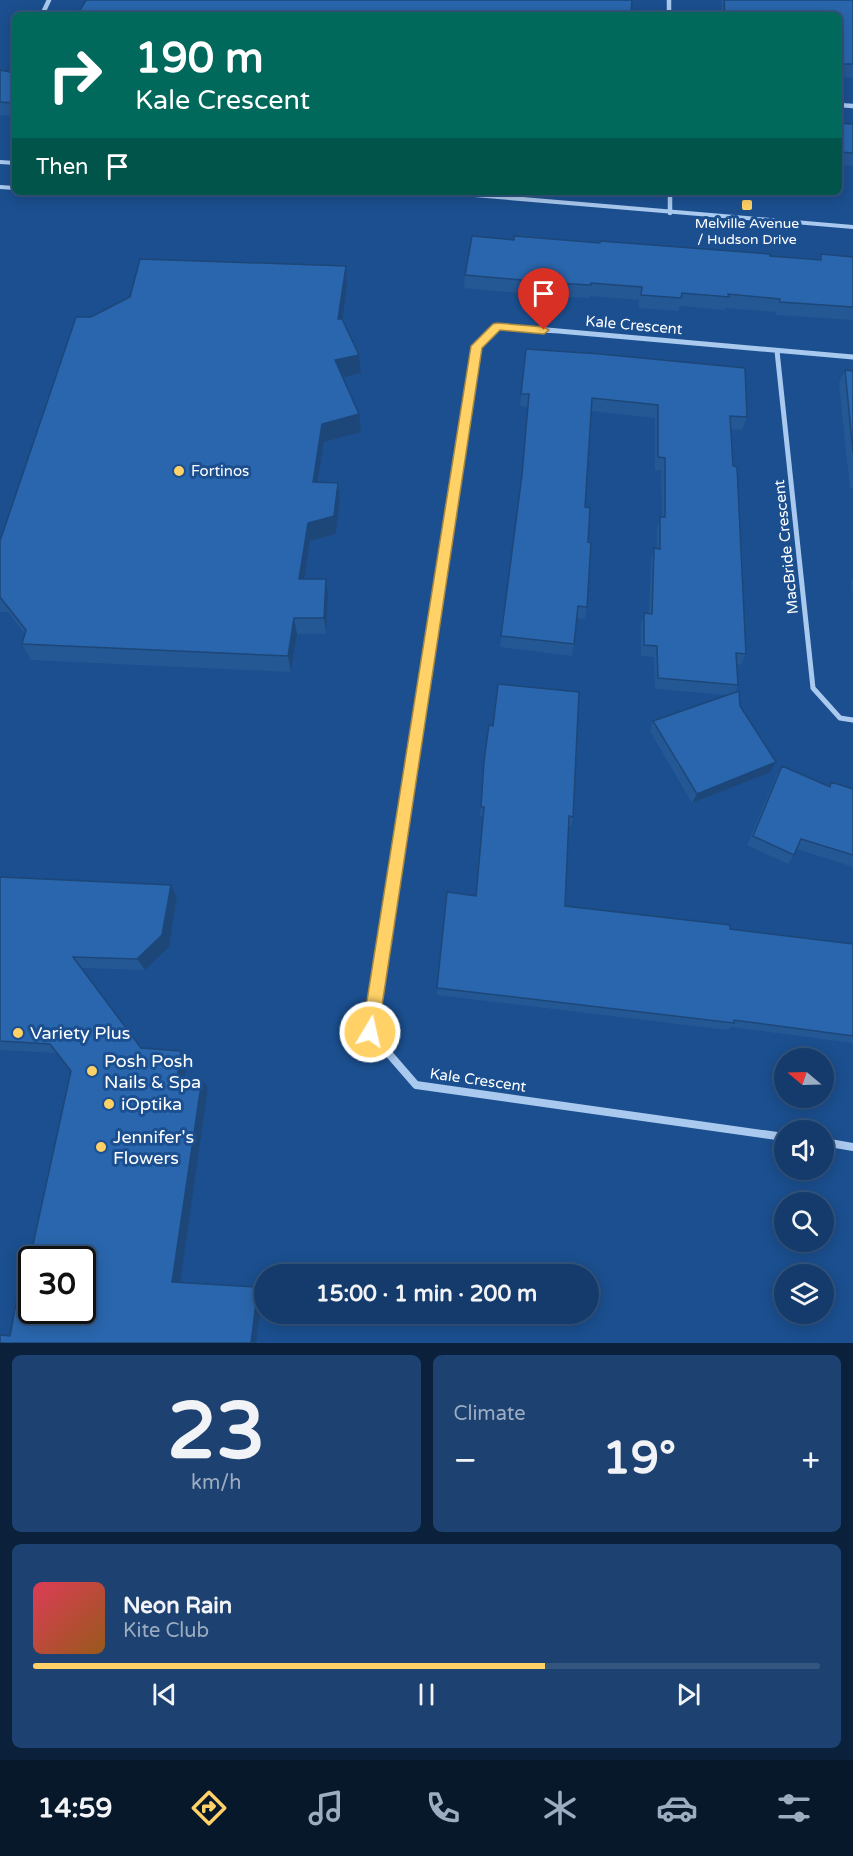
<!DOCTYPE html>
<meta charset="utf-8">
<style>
body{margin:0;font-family:"Varela Round",sans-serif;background:#1d4271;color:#f1f3f6;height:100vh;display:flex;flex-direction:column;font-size:22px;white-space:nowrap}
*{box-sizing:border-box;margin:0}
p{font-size:20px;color:#9dadc1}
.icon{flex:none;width:33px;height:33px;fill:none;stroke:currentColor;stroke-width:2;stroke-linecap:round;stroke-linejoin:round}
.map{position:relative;height:1343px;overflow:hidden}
.side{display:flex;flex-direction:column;gap:12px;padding:12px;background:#0b203b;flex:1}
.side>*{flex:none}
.banner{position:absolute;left:12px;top:12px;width:830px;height:183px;border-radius:9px;box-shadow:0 3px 15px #0003,0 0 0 2px #33557e;background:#00695c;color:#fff;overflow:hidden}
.needle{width:39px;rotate:289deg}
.controls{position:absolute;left:774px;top:1048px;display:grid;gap:12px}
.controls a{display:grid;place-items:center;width:60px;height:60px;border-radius:50%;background:#143b6b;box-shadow:0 3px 15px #0003,0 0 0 2px #33557e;font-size:30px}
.speed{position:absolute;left:18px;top:1246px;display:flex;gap:12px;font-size:30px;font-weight:700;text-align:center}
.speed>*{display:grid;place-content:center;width:78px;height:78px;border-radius:50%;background:#143b6b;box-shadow:0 3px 15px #0003,0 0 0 2px #33557e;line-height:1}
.speed .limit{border:3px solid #111;border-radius:9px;background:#fff;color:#111}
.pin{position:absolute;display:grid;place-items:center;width:51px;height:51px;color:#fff;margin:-62px -26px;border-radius:50% 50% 50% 0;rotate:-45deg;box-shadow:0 0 6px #0007}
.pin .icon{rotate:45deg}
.me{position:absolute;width:66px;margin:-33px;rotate:9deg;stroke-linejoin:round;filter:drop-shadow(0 0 4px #0008)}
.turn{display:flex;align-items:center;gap:21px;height:126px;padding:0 24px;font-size:27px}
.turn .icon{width:78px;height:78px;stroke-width:2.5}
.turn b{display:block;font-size:42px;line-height:51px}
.then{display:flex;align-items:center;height:57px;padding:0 24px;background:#0003;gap:12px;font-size:22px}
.big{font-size:45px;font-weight:800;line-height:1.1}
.side .widget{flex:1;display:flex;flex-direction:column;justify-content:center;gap:9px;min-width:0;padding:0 21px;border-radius:9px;background:#1d4271}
.side .dial{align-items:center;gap:0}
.dial b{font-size:78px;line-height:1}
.song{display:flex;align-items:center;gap:18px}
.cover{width:72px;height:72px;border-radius:9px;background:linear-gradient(135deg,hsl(350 70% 55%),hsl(30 70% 35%))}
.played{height:6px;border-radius:3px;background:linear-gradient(90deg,#ffd166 65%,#33557e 65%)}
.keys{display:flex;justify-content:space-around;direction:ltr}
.heat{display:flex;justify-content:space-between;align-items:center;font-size:33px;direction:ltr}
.side .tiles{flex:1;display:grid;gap:12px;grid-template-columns:1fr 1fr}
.widget:last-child{grid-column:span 2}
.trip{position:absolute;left:254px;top:1264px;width:345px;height:60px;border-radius:30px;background:#143b6b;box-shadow:0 3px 15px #0003,0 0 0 2px #33557e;font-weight:800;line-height:60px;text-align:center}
.tabs{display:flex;height:96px;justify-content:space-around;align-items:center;background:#08182b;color:#9dadc1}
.tabs .icon{width:42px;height:42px}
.tabs .selected{color:#ffd166}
.tabs b{font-size:27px;color:#f1f3f6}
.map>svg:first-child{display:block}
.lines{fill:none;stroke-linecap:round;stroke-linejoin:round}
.minor-far2{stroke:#a9c9ee;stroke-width:4.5}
.minor-far1{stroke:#a9c9ee;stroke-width:5}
.minor{stroke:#a9c9ee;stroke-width:8}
.tertiary{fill:#a9c9ee;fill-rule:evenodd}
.wall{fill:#245895}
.shaded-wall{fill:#1d4779}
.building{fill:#2a66ad;stroke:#1d4779;stroke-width:1.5;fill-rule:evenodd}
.route{fill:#ffd166;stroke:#a68842;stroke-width:1.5}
.poi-dot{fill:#ffd166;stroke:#1b4f8f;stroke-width:2}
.labels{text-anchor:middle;stroke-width:6;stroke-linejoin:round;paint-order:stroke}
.far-poi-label{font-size:14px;fill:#fff;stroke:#1b4f8f}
.street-label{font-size:15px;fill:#fff;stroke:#1b4f8f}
.poi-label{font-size:15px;fill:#fff;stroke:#1b4f8f;text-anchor:start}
.near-poi-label{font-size:18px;fill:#fff;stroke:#1b4f8f;text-anchor:start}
</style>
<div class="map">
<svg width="853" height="1343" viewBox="0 0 853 1343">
<rect width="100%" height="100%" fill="#1b4f8f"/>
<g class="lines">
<!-- minor-far2 -->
<path class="minor-far2" d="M669 0V15
M42 15 49 0
M838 105 853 106
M670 192V213
M492 331 497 326 554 331"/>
<!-- minor-far1 -->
<path class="minor-far1" d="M536 329 853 357
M777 351 813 688 840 718 853 720
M411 767 477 347 494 329"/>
<!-- minor -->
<path class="minor" d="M412 766 370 1032 416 1085 784 1137
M824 1142 853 1147"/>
<!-- tertiary -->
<path class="tertiary" d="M0 160 15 161V165L0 164Z
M0 185 15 186V190L0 189Z
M434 192H465L853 225V229L438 194Z"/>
</g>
<!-- wall -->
<path class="wall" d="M721 0H853V78L838 77V15H722Z
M0 70 15 73V116L0 115Z
M838 123 853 124V166L838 165Z
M514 240 819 260 821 254 853 257V320L776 315V312L725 308V310L680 306 678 311 639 308V300L590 296 589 298 552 296 464 288 465 275Z
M346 266 347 285 342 319 361 373 343 377 361 432 324 442 318 482 338 483 340 500 336 534 310 541 304 579 328 596 326 634H297L291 672 31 660 22 644 25 634 8 612H0V541L91 317Z
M526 349 747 417 742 430 731 429 746 654 741 665 737 664 738 685 735 692 740 706 771 772 692 803 650 731 653 721 728 695 655 689 654 657 641 656V625L644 613 649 614 651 560 654 548 657 549V529L660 517H662L661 470H655V418L592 411 585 507 588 542 587 607 585 619 577 618 574 644 572 656 500 647 521 479 528 407 520 406Z
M845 370 853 371V488H850L839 383Z
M853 578V602L851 582Z
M484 761 573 817 571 826H568L565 906 730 929 853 944V1043L731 1027 728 1030 437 995V988L476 896 483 816H480Z
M782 766 828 786 831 782 853 789V867L797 849 794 855 788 864 747 845 776 776Z
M0 877 171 885 177 897 169 947 145 970 82 968 142 1048 181 1051 188 1060 185 1078 202 1079 208 1088 180 1283 263 1290 10 1336 27 1272 71 1071 57 1053 0 1050Z"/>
<!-- shaded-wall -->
<path class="shaded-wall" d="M346 266 347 285 340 338 338 319Z
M359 355 361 373 337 379 335 360Z
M359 414 361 432 324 442 315 499 313 482 322 424Z
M338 483 340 500 336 534 310 541 302 596 299 579 308 523Z
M326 579 328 596 326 634 324 618Z
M294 618 297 634 291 672 288 656Z
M776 762 771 772 692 803 697 794Z
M171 885 177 897 169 947 145 970 137 959Z
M73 957 82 968 148 1057 141 1048Z
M181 1051 188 1060 183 1086 177 1078Z
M202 1079 208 1088 180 1285 172 1282Z
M258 1287 263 1290 256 1343H251Z"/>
<!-- building -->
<path class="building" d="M86 0H632L631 15H77Z
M724 0H853V64H838V15H725Z
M0 70 15 73V103L0 102Z
M838 123 853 124V153L838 152Z
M472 236 514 240V236L600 243V241L770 254V256L821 260V254L853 257V307L780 302V299L728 294 729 297 682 293 681 298 641 295 642 287 591 283V285L554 283 465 275Z
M140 259 346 266 338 319H342L359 355 335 360 359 414 322 424 313 482 338 483 334 516 308 523 299 579H326L324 618H294L288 656 22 644 26 630 0 597V541L76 317H91L130 297Z
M526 349 600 354 745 368 747 417 730 416 733 466 737 467 746 654 736 653 738 685 658 678 657 646 644 645V613L652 614 654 548 660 549V517H665V458L658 457V405L592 398 585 507 590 508 588 542 591 543 587 607 578 606 574 644 501 636 522 475 529 394H521Z
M845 370 853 371V452Z
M498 684 579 692 573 817 569 816 565 906 730 925V929L853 944V1036L734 1020V1023L437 988 447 892 476 896 484 807H481L484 761 489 725 493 726Z
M739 691 740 706 776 762 697 794 653 721Z
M782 766 830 787 831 782 853 789V855L801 839 794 855 753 836Z
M0 877 171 885 162 935 137 959 73 957 141 1048 181 1051 177 1078 202 1079 172 1282 258 1287 251 1343H0V1335L10 1336 22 1272H27L71 1071 50 1044 0 1041ZM32 1260H82V1311H32Z"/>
<!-- route -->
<path class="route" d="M497 323 544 327 549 330 544 334 500 330 482 348 378 1032 376 1038 370 1041 364 1038 362 1032 471 346 493 324Z"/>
<!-- markers -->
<g class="poi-dot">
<rect x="741" y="199" width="12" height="12" rx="3"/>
<circle cx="179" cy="471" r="6"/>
<circle cx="18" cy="1033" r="6"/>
<circle cx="92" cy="1071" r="6"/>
<circle cx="109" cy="1104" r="6"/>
<circle cx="101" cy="1147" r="6"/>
</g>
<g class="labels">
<!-- far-poi labels -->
<g class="far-poi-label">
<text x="747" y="228">Melville Avenue<tspan x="747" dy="16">/ Hudson Drive</tspan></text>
</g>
<!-- street labels -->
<g class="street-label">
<text transform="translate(634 325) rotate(5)" y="5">Kale Crescent</text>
<text transform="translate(786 547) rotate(-96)" y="5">MacBride Crescent</text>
<text transform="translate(478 1080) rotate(8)" y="5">Kale Crescent</text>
</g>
<!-- poi labels -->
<g class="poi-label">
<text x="191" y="476">Fortinos</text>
</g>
<!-- near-poi labels -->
<g class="near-poi-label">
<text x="30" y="1039">Variety Plus</text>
<text x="104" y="1067">Posh Posh<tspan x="104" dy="21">Nails &amp; Spa</tspan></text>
<text x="121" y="1110">iOptika</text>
<text x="113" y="1143">Jennifer's<tspan x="113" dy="21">Flowers</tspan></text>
</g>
</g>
</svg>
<div class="controls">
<a><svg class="needle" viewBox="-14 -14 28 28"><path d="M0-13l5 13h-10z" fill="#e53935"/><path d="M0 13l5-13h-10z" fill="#9dadc1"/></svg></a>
<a><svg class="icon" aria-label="sound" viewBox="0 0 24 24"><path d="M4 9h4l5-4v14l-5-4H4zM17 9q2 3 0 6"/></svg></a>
<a><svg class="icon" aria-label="search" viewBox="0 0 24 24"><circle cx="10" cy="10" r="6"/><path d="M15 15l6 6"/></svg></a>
<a><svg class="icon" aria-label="layers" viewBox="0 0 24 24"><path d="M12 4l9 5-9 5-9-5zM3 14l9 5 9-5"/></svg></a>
</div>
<div class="speed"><div class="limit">30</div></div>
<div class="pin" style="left:544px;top:330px;background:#d93025"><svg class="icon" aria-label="arrive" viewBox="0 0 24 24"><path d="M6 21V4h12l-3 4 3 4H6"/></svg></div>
<svg class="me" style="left:370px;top:1032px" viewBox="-20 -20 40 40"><circle r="17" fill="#ffd166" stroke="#fff" stroke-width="3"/><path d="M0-11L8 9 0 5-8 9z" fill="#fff"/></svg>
<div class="trip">15:00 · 1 min · 200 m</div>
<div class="banner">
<div class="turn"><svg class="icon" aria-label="right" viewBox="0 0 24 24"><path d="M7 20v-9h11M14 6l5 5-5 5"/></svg><div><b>190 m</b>Kale Crescent</div></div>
<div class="then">Then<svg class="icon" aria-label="arrive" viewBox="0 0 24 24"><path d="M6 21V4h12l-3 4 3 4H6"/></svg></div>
</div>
</div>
<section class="side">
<div class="tiles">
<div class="widget dial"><b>23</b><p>km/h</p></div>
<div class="widget"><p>Climate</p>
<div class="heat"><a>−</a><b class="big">19°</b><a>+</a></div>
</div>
<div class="widget">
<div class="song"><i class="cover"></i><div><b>Neon Rain</b><p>Kite Club</p></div></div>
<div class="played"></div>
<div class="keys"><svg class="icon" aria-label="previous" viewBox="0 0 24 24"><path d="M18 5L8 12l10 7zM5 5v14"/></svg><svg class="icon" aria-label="pause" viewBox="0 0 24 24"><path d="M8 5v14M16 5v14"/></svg><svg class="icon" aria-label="next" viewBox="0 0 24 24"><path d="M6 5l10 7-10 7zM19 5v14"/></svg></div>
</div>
</div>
</section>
<nav class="tabs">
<b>14:59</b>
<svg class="icon selected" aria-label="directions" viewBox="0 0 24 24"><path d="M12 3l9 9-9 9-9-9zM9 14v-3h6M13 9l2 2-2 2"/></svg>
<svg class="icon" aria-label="music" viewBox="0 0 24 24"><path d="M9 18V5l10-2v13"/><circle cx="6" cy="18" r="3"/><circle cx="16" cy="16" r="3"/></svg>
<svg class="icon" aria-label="phone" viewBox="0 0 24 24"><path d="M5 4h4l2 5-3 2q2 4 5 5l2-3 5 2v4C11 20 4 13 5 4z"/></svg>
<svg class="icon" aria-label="climate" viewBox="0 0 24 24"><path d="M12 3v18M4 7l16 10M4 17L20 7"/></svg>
<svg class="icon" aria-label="car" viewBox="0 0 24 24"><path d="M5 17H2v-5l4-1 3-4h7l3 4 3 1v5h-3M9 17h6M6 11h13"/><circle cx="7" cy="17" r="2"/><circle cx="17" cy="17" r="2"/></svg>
<svg class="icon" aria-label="filters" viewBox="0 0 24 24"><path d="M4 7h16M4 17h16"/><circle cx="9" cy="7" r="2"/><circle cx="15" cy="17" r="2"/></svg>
</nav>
